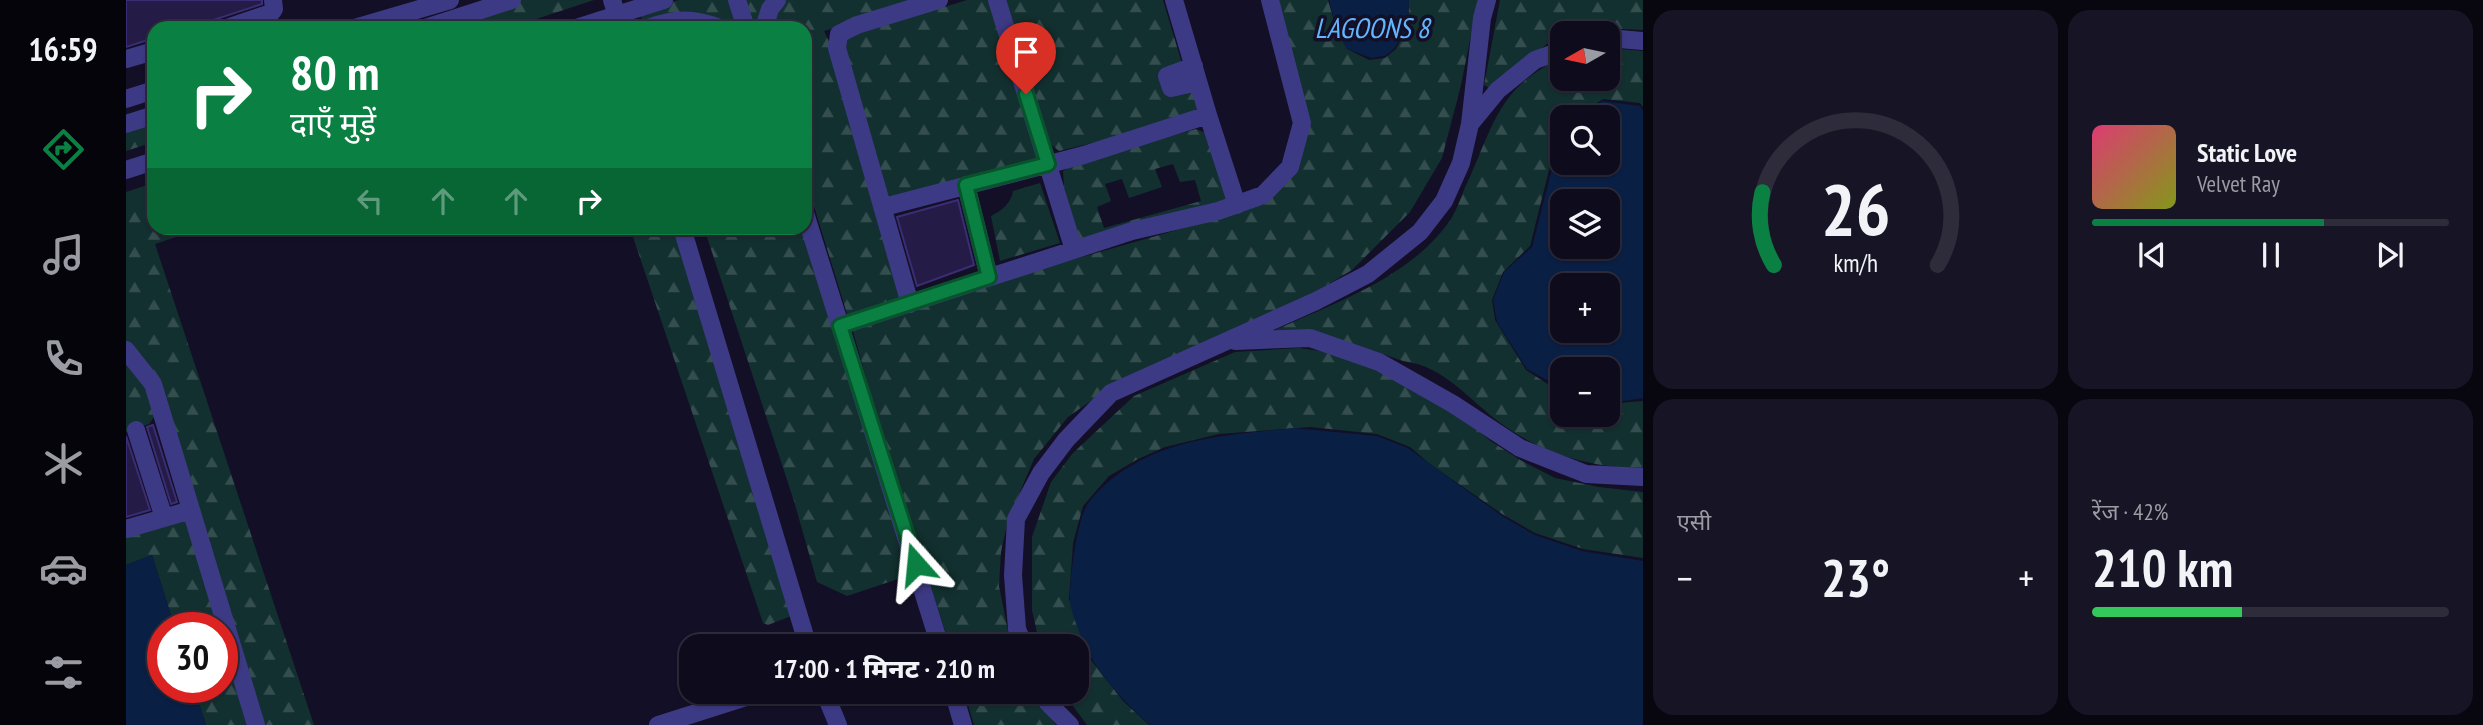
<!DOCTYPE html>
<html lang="hi">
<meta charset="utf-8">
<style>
body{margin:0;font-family:"PT Sans Narrow","Noto Sans Devanagari",sans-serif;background:#171425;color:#f1f3f6;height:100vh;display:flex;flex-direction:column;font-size:26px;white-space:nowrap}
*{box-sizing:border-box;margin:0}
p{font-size:23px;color:#9b9ba3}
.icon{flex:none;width:38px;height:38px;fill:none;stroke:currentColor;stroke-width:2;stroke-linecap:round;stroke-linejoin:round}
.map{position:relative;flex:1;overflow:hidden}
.panel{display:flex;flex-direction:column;gap:10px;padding:10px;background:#08060f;width:840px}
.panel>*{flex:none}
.guide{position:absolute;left:21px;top:21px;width:665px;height:214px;border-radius:21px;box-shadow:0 2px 5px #0004,0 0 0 2px #2e2b3b;background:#0b8043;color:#fff;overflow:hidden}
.needle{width:46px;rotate:261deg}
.tools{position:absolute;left:1424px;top:21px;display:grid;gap:14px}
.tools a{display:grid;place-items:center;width:70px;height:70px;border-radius:14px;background:#0e0b1c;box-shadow:0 2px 5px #0004,0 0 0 2px #2e2b3b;font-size:35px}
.speed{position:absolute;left:21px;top:612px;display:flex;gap:14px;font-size:35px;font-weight:700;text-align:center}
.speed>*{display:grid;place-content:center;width:91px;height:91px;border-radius:50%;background:#0e0b1c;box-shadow:0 2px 5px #0004,0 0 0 2px #2e2b3b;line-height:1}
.speed .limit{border:10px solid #d22;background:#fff;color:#111}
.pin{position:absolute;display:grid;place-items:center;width:60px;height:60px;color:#fff;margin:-72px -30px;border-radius:50% 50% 50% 0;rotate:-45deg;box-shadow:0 0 7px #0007}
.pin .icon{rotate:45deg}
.me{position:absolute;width:77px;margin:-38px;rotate:342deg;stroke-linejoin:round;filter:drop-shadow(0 0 5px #0008)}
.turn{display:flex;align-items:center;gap:24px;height:147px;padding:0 28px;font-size:32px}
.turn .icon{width:91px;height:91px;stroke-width:2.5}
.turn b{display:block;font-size:49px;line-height:60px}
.lanes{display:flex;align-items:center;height:66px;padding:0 28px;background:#0003;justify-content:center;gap:35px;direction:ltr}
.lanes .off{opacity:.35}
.big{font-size:52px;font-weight:800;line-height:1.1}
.panel .widget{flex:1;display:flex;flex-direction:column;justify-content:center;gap:10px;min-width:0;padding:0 24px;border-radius:21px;background:#171425}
.panel .dial{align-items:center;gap:0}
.dial svg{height:182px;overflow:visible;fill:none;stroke:#2e2b3b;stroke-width:7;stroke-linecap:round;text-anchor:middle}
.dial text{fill:#f1f3f6;stroke:none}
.song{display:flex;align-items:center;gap:21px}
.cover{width:84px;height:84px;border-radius:10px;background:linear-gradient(135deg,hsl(340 70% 55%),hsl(70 70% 35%))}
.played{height:7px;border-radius:4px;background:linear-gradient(90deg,#0b8043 65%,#2e2b3b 65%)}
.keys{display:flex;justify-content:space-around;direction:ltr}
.heat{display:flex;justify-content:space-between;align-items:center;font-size:38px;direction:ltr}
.charge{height:10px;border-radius:5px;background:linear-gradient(90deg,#34c759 42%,#2e2b3b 0)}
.panel .tiles{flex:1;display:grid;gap:10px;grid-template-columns:repeat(2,1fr)}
.trip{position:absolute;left:553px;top:634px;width:410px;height:70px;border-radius:21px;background:#0e0b1c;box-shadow:0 2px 5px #0004,0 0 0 2px #2e2b3b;font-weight:800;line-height:70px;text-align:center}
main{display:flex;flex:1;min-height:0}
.dock{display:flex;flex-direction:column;width:126px;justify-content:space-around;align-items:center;background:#06040b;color:#9b9ba3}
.dock .icon{width:49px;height:49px}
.dock .selected{color:#0b8043}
.dock b{font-size:32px;color:#f1f3f6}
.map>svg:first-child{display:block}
.forest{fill:url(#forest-firs);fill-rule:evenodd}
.water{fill:#0a1f44;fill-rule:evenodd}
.building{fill:#241b47;stroke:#3b2d73;stroke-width:2}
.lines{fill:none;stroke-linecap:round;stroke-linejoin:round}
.minor{stroke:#3d3a85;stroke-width:18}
.minor-bridge{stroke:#3d3a85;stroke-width:18}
.route-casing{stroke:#07532c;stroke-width:18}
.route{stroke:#0b8043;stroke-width:12}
.labels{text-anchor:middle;stroke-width:7;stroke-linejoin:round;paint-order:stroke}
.water-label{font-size:28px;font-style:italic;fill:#62b6ff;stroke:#130f26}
</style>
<main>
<nav class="dock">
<b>16:59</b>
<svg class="icon selected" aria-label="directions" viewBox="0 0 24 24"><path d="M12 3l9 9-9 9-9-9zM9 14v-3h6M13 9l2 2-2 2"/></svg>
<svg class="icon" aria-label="music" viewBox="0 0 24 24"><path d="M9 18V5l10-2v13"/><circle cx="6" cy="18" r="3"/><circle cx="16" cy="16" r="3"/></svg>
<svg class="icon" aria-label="phone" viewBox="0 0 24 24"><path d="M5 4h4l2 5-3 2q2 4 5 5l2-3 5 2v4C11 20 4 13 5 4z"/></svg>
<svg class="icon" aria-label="climate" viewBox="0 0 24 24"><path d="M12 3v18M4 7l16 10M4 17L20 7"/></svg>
<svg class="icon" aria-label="car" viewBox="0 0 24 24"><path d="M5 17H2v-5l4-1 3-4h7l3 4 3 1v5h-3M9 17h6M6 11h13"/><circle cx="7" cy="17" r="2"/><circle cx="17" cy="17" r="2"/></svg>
<svg class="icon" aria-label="filters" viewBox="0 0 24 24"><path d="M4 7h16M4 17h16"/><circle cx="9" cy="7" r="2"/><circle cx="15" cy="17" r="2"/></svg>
</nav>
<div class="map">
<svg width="1517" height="725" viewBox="0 0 1517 725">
<defs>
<pattern id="forest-firs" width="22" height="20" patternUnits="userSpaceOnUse" patternTransform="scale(1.75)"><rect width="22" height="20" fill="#12302f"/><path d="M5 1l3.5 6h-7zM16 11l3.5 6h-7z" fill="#344d4e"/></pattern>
</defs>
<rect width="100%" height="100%" fill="#130f26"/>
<!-- forest -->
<path class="forest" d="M391 0H468L383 28H303Z
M553 0H608L618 28 518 27 513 10Z
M613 0H644L632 28H622Z
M658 0H801L698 31 705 46 775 300 722 317 679 177V28H643Z
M841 0H863L911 159 760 199 716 47 721 37Z
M880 0H1037L1057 67 1073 108C1063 122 956 145 933 151L923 143Z
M1150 0H1202L1211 31 1221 49 1243 60 1259 58 1270 49 1282 26 1283 0H1352L1335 85 1316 158 1284 212 1226 270 1178 299 983 388 942 417 908 459 882 520 875 552 873 586 885 646H824L762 455 726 328 879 279 1079 222 1140 199 1182 112Z
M1374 0H1517V30L1477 28 1437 33V38L1421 44 1365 89 1358 85Z
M1482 48 1517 51V107L1514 103 1477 99 1449 117H1437V130L1432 134 1404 246 1377 272 1366 300 1369 320 1400 370 1437 394V415H1482V404L1517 401V469C1463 467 1416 454 1373 422 1349 404 1328 379 1300 367 1292 363 1283 363 1274 360 1228 343 1194 335 1145 332 1207 303 1284 279 1325 219 1330 211 1334 200 1338 190 1366 132 1370 86 1437 58V79H1482Z
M28 116V142L0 151V125Z
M1070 129 1082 134 1106 204 954 245 938 186 937 171 951 163ZM1047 164 1054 182 1069 180 1075 201 978 228 971 207 985 201 979 184 996 179 1003 198 1036 187 1029 169Z
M28 183V228H78L29 244 188 725H134L41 419 0 342V192Z
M914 183 934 243 874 261 865 216C876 210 885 204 887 191Z
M504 228H548L673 613 642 625 637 623Z
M578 228H676L784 575 721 596 691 582 668 501Z
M1173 348 1222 355 1319 404 1366 442 1396 461 1429 478 1473 487 1517 492V558L1457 549 1409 533 1376 514 1304 464 1284 447 1251 434 1184 427 1093 434 1039 447 1012 459 983 476 957 506 947 543 943 599 964 659 997 701 1023 725H961L936 691H950V646H914L906 610V537L925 482 947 453 1008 396 1109 352Z
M0 354 19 384 28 417 23 424 0 432Z
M61 518 129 725H80L68 688H96V628H49L26 555 0 565V531Z
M838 691H906L930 725H848Z"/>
<!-- water -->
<path class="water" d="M1203 0H1283L1282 25 1269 48 1259 56 1245 58 1221 49 1211 31Z
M1476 101 1514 106 1517 110V398L1491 402 1482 401V369H1437V389L1401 369 1371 322 1367 300 1378 272 1406 247 1435 134 1437 132V163H1482V117H1452ZM1437 201H1482V247H1437ZM1437 285H1482V331H1437Z
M1168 428 1251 436 1282 448 1376 516 1409 535 1456 551 1517 561V725H1024C1004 708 977 679 965 657 958 645 945 614 944 601 943 582 951 517 963 502 975 486 994 471 1012 462 1059 436 1116 434 1168 428Z
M26 555 49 628H37V688H68L80 725H0V565Z"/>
<!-- building -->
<path class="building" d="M0 0H136V4L63 28H28V38L0 47Z
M832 200 848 265 791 286 771 217Z
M27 425 51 502 45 504 21 427Z
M0 436 24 510 0 517Z"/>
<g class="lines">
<!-- minor -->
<path class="minor" d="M611 0 620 28
M871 0 948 250
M101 28 145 13 148 9 147 0
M229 28 324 0
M299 28 386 0
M450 28 538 0
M522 28C549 18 567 18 594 28
M638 28 644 9 651 0
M1482 38 1517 41
M0 59 28 51
M1068 66 1041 76 1045 88 1072 82
M0 99 28 90
M1082 115 1111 205
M0 124 28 115
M1344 124 1356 18 1361 0
M0 170 28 161
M840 185 863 277
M758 207 958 155 1082 115 1048 0
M679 213 814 646
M556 228 682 646
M784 304 711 48 713 34 731 25 813 0
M714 326 1006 231 1092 211 1137 195 1164 167 1176 123 1144 0
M1109 341 1184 338 1253 362 1327 404 1394 448 1460 474 1517 477
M0 350 27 384 130 725
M10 430 38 518
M0 529 65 510
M898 646 891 629 887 575 890 519 915 473 940 440 985 393 1190 301 1242 274 1294 232 1318 201 1335 163 1344 124 1372 90 1409 60 1437 50
M698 691 712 725
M827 691 837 725
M917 691 922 703 944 725
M532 725 639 691"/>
<!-- minor-bridge -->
<path class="minor-bridge" d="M486 0 495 28"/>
</g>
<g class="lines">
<defs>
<path id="route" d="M790 564 714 326 863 277 840 185 922 164 900 94"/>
</defs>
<!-- route casing -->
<use href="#route" class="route-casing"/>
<!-- route -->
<use href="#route" class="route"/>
</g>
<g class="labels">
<!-- water labels -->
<g class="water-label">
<text x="1246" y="38">LAGOONS 8</text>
</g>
</g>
</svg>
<div class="tools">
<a><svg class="needle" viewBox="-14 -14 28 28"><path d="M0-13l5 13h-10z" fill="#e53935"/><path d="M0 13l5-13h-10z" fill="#9b9ba3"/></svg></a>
<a><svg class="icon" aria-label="search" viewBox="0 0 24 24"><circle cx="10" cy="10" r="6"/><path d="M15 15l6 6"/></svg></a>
<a><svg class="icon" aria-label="layers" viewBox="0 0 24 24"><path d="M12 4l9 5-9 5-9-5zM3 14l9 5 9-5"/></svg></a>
<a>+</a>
<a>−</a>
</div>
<div class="speed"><div class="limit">30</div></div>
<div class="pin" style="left:900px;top:94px;background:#d93025"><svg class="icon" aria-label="arrive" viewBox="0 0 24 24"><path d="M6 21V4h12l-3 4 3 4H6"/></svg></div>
<svg class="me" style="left:790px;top:564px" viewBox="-20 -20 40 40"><path d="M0-17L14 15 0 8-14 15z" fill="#0b8043" stroke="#fff" stroke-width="4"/></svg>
<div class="trip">17:00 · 1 मिनट · 210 m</div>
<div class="guide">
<div class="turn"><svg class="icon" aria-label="right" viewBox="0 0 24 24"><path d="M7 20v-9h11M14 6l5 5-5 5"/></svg><div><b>80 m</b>दाएँ मुड़ें</div></div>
<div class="lanes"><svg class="icon off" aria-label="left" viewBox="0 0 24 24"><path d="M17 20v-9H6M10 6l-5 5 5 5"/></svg><svg class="icon off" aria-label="ahead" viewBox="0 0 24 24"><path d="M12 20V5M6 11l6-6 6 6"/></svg><svg class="icon off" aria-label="ahead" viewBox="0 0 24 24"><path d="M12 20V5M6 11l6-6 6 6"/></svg><svg class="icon" aria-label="right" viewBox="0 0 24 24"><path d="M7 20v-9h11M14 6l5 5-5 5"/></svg></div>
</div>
</div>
<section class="panel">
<div class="tiles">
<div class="widget dial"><svg viewBox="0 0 100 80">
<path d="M14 69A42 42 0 1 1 86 69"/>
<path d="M14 69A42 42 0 0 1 9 37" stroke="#0b8043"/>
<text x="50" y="56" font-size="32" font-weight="700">26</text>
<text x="50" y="72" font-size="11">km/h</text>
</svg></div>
<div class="widget">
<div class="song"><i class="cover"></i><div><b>Static Love</b><p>Velvet Ray</p></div></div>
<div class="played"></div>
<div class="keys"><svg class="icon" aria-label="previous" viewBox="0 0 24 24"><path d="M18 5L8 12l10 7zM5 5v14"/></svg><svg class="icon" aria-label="pause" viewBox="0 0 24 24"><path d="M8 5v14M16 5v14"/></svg><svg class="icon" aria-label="next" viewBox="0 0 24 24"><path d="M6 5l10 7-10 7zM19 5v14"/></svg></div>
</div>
<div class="widget"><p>एसी</p>
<div class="heat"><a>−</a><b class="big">23°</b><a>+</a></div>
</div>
<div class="widget"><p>रेंज · 42%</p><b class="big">210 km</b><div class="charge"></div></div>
</div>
</section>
</main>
